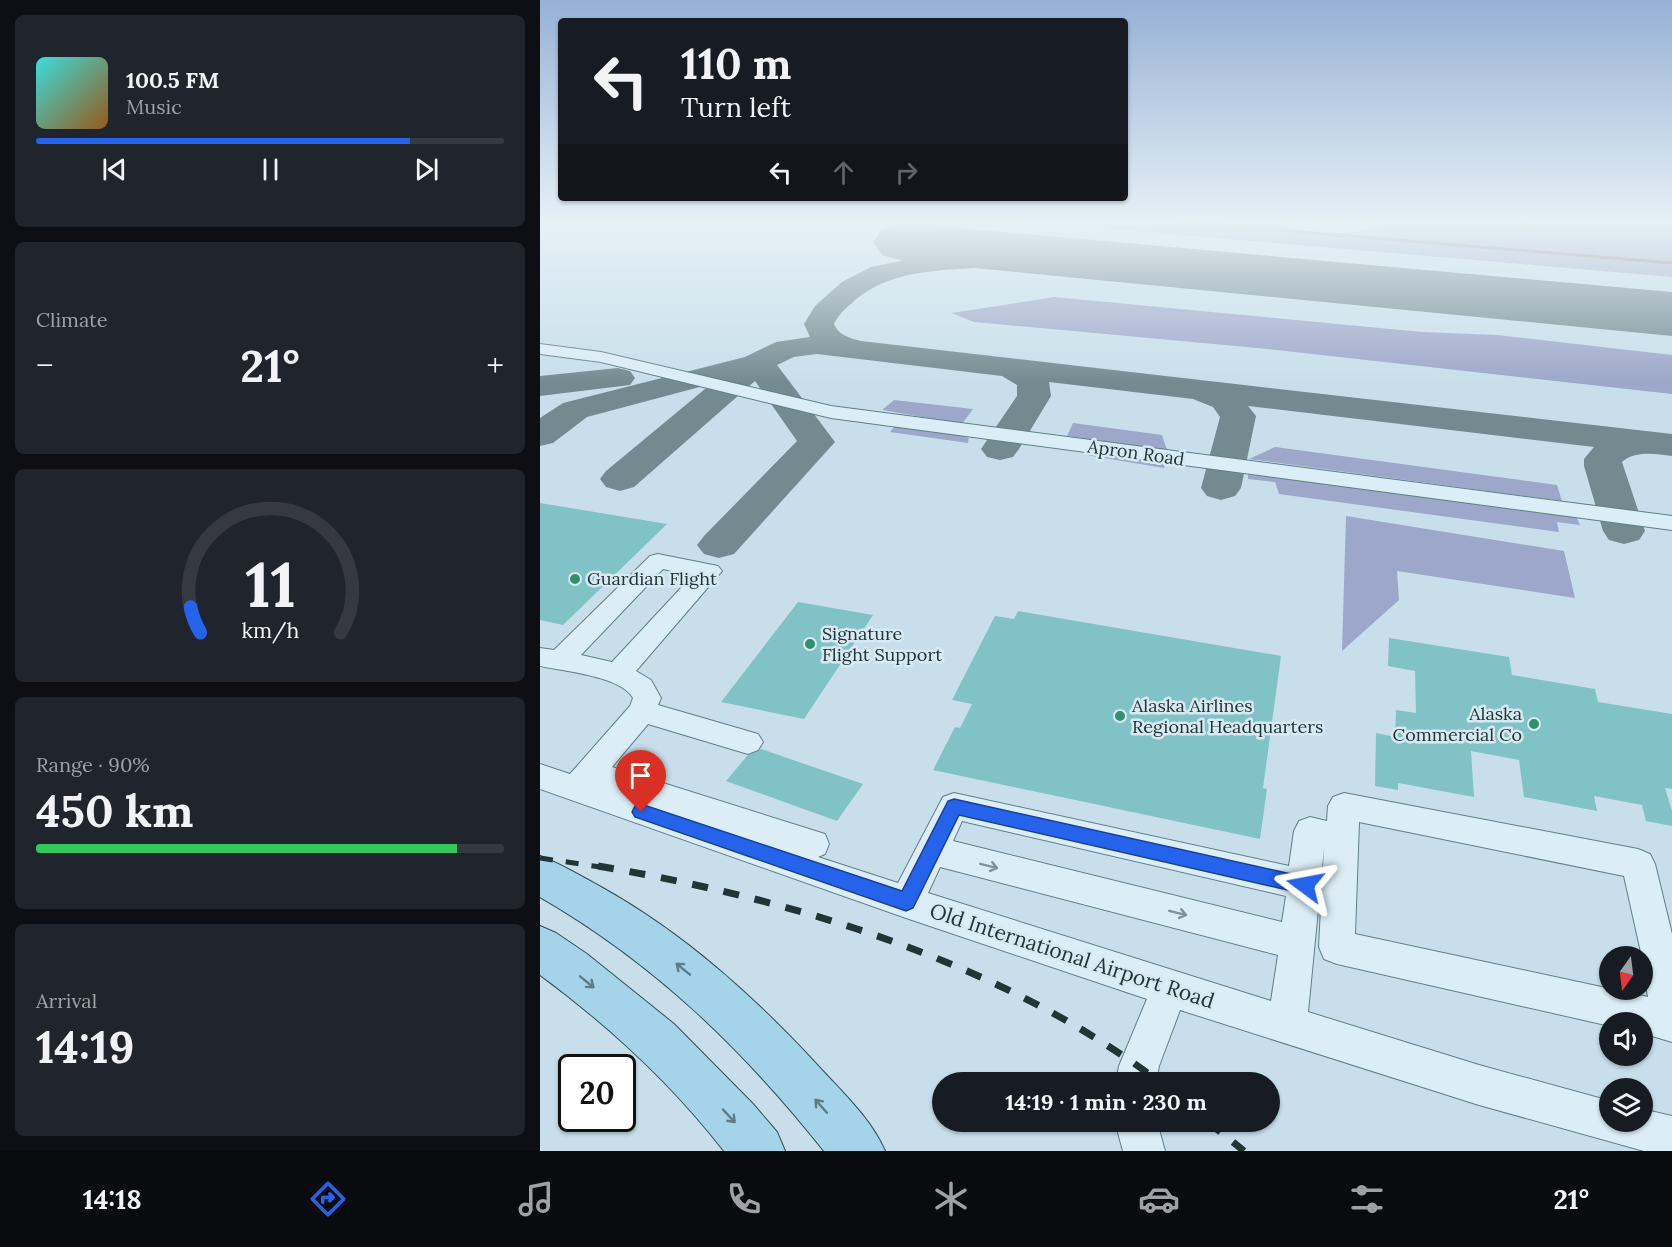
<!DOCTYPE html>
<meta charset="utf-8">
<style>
body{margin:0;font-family:Lora,serif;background:#20242c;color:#f1f3f6;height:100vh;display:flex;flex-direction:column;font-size:22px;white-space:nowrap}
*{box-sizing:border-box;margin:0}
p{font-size:20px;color:#9ea1a6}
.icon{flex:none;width:33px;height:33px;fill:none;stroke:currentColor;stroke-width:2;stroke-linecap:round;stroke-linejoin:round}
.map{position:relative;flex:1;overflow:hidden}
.panel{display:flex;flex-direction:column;gap:15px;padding:15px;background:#0d0f14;width:540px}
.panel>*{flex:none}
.hud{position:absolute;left:18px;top:18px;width:570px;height:183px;border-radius:6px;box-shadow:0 2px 4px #0004;background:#171b24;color:#f1f3f6;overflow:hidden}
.needle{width:39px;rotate:194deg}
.buttons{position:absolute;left:1059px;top:946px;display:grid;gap:12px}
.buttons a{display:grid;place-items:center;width:54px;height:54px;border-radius:50%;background:#171b24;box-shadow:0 2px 4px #0004;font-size:30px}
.speed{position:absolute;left:18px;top:1054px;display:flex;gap:12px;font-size:30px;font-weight:700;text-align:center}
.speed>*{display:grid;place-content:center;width:78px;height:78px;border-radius:50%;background:#171b24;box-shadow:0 2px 4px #0004;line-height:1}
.speed .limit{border:3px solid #111;border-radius:9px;background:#fff;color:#111}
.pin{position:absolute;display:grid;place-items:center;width:51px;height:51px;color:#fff;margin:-62px -26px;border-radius:50% 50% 50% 0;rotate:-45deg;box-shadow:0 0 6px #0007}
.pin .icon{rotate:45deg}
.me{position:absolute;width:66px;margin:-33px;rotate:283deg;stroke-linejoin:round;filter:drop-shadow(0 0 4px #0008)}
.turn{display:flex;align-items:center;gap:21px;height:126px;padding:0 24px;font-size:27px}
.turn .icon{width:78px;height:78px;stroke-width:2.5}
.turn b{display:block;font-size:42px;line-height:51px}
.lanes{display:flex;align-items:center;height:57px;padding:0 24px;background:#0003;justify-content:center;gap:30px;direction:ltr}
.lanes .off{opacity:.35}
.big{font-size:45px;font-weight:700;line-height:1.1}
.panel .tile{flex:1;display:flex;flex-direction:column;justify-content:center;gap:9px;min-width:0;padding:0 21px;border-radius:9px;background:#20242c}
.panel .dial{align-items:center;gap:0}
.dial svg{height:156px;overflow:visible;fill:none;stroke:#363941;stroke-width:7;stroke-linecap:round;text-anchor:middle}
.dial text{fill:#f1f3f6;stroke:none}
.song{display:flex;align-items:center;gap:18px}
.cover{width:72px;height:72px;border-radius:9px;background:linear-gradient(135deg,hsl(180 70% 55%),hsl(30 70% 35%))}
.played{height:6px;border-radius:3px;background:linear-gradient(90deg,#2563eb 80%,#363941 80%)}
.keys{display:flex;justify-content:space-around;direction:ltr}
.heat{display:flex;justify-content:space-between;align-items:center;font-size:33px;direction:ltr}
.charge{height:9px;border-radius:4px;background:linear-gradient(90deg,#34c759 90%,#363941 0)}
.trip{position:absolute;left:392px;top:1072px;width:348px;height:60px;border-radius:30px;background:#171b24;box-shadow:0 2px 4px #0004;font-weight:700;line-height:60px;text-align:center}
.tab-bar{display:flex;height:96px;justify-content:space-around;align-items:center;background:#090b0e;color:#9ea1a6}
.tab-bar .icon{width:42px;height:42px}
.tab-bar .current{color:#2563eb}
.tab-bar b{font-size:27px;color:#f1f3f6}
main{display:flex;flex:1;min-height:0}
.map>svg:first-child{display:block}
.green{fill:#9da7c9}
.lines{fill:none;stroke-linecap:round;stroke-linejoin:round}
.stream{stroke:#8d7082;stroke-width:3}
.taxiway{fill:#748a91;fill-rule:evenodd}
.runway{fill:#748a91;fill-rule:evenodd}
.building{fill:#81c2c6}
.minor-casing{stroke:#5f7f86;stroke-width:2}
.major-casing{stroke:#325054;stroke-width:2}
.minor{fill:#dbedf6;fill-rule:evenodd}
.major{fill:#a4d3ea;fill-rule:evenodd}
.rail-far1{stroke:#213537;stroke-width:5;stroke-dasharray:13 13;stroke-linecap:butt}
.rail{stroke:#213537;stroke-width:7;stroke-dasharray:16 16;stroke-linecap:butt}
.oneway{stroke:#7e9196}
.oneway2{stroke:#5c7c88}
.route{fill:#2563eb;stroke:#184099;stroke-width:1.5}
.poi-dot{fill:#33906e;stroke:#d7e9f3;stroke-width:2}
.labels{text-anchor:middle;stroke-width:5;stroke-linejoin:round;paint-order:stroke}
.street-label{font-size:18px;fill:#213537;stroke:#d7e9f3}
.poi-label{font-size:18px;fill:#213537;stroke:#d7e9f3;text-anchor:start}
.near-street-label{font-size:21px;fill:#213537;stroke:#d7e9f3}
</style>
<main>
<section class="panel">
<div class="tile">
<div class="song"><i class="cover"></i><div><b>100.5 FM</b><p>Music</p></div></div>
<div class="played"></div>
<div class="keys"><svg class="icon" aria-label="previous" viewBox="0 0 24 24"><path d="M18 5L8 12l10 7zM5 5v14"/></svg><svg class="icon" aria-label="pause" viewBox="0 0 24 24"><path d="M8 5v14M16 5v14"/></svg><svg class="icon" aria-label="next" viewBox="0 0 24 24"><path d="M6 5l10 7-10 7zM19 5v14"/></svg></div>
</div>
<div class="tile"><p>Climate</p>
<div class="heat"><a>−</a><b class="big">21°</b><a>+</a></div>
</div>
<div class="tile dial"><svg viewBox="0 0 100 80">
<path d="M14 69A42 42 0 1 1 86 69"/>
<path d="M14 69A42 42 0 0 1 9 56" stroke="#2563eb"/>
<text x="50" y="56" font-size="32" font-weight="700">11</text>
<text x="50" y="72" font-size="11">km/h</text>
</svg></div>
<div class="tile"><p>Range · 90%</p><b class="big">450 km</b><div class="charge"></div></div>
<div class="tile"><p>Arrival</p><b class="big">14:19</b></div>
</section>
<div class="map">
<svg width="1132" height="1151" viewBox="0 0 1132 1151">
<rect width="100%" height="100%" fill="#c8dfeb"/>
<!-- green -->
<path class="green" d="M492 222C565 222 638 219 711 222 757 224 807 240 851 222H1132V277Z
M514 297 882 332 957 335 1132 355V394L728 349 434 322 412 313Z
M354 400 433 409 422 424 342 410Z
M533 423 622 435 627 450 527 436Z
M356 425 429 435 428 443 350 432Z
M735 447 1017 485 1022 501 709 459Z
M549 451 626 461 624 468 546 455Z
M708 473 1036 516 1040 525 1017 522 1019 532 739 494 735 482 708 479Z
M806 516 1024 551 1035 598 857 571 859 600 802 651Z"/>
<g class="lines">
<!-- stream -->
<path class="stream" d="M641 222 708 228
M738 230 1132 263"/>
<!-- taxiway -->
<path class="taxiway" d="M493 247 502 250 506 255 502 260C440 276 362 257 312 303 304 310 298 315 294 324 298 335 310 338 321 341L1132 434V456C1116 454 1095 450 1082 462L1105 531 1099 540 1084 544 1069 540 1063 531 1044 466V459L1054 447 708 406 716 416 701 488 695 496 681 500 667 496 661 488 680 417 673 407 653 399 509 382 511 396 479 449 473 457 460 460 447 457 441 449 477 396V385L462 376 277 354 254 357 237 365 295 442 194 554 179 558 164 554 157 545 164 536 257 441 215 381 94 487 80 491 66 487 60 479 66 471 171 384 47 417 13 443 0 446V418L23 403 205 357 236 342 270 337 264 324 275 306 302 282 331 267 370 259Z
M78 368 90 371 95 378 90 385 0 396V376Z"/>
<!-- runway -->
<path class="runway" d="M364 223 1132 292V336L364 261 342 255 333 242 342 229Z"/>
</g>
<!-- building -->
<path class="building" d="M0 503 127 524 23 625 0 620Z
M258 602 333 615 264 719 181 702Z
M478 611 741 656 723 788 727 789 720 839 393 770 415 727 420 728 432 704 412 700 455 616 474 619Z
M849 638 969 657 972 675 1055 689 1058 702 1132 714V789L1125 788 1132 811V826L1106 821 1102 805 1054 796 1057 811 984 797 979 760 931 751 934 797 858 783V790L835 786 836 733 855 737 856 710 876 713 875 671 848 666Z
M221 749 323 784 297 821 186 781 207 756Z"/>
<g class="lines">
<defs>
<path id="minor" d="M726 222 797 225 841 222C819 242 759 229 732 226Z
M0 344 61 352 291 406 1132 516V530L291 418 61 362 0 354Z
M118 554 178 566 182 571 96 671 111 680 121 698 118 705 218 734 223 742 218 750 208 754 108 724 72 767 285 834 289 844 285 854 278 857 358 883 403 797 414 793 749 866 754 831 759 821 770 817 787 821 788 806 793 797 804 793 1098 849 1110 854 1115 864 1132 934V1042L1102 1033V1023H1070V1026L797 964 784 959 779 947 784 848 768 1012 939 1065 1070 1101V1122H1102V1109L1132 1116V1151H1104L939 1105 640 1010 619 1066 616 1083H576L579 1066 607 999 366 918 0 789V764L30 774 90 706 93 698C81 676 23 671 0 666V648L14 650 110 556ZM123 569 153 575 72 662 41 655ZM422 821 746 896 742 922 413 841ZM819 822 1084 876 1102 957 1108 997 815 934ZM400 867 738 955 731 1001 388 893Z
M575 1122H617L625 1151H583Z"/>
<path id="major" d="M0 856C21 864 41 876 61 887 145 934 216 998 281 1069 304 1094 331 1119 345 1151H284C202 1048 114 963 0 897Z
M0 926 16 933 47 954 134 1024 213 1104 237 1132 245 1151H184C132 1084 68 1025 0 975Z"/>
</defs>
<!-- minor casing -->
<use href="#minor" class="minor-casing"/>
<!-- major casing -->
<use href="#major" class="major-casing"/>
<!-- minor -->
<use href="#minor" class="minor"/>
<!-- major -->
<use href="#major" class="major"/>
<!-- rail-far1 -->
<path class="rail-far1" d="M0 858 67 868"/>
<!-- rail -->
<path class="rail" d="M58 866C253 899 462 962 621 1083
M668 1122 704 1151"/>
</g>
<!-- one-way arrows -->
<defs><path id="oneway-shaft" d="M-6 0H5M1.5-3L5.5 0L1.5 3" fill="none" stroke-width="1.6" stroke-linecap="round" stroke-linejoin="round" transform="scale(1.5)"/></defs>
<g class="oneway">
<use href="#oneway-shaft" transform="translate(449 866) rotate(14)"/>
<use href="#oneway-shaft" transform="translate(638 913) rotate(14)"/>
</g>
<g class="oneway2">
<use href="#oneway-shaft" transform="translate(143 969) rotate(-141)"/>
<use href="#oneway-shaft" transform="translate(47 982) rotate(39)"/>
<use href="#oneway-shaft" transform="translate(281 1106) rotate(-131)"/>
<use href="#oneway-shaft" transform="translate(189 1116) rotate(47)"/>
</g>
<!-- sky -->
<linearGradient id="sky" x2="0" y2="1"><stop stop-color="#97b0d5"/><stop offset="0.58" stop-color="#e6f1f6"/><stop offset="1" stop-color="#e6f1f6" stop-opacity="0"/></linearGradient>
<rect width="1132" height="383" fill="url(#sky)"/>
<!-- route -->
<path class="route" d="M414 799 765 877 771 879 774 885 771 891 765 894 419 815 373 908 366 911 95 817 92 812 95 806 101 804 362 891 408 801Z"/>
<!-- markers -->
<g class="poi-dot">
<circle cx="35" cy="579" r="6"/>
<circle cx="270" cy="644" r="6"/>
<circle cx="580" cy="716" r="6"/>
<circle cx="994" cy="724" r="6"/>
</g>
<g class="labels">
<!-- street labels -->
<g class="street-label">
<text transform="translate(596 453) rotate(8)" y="6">Apron Road</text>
</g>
<!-- poi labels -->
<g class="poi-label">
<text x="47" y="585">Guardian Flight</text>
<text x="282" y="640">Signature<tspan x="282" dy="21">Flight Support</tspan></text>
<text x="592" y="712">Alaska Airlines<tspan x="592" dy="21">Regional Headquarters</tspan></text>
<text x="982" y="720" text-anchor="end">Alaska<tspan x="982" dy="21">Commercial Co</tspan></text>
</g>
<!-- near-street labels -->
<g class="near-street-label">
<text transform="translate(532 956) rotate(18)" y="7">Old International Airport Road</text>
</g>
</g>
</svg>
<div class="buttons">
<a><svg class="needle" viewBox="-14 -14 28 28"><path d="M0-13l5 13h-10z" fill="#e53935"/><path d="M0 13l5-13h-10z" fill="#9ea1a6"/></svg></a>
<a><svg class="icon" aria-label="sound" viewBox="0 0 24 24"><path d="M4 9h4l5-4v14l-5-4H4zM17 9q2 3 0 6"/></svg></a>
<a><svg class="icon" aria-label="layers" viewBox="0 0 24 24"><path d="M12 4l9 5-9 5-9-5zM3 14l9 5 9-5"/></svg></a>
</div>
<div class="speed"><div class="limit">20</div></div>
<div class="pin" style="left:101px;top:812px;background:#d93025"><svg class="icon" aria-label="arrive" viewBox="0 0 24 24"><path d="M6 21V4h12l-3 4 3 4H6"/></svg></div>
<svg class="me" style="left:765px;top:885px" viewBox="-20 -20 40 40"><path d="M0-17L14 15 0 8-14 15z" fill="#2563eb" stroke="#fff" stroke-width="4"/></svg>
<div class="trip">14:19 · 1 min · 230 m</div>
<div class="hud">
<div class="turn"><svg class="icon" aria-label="left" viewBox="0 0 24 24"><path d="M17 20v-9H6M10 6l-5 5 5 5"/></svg><div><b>110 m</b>Turn left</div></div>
<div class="lanes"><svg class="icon" aria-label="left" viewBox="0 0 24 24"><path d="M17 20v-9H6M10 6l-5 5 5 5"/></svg><svg class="icon off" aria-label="ahead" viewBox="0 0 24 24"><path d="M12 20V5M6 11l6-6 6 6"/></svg><svg class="icon off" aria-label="right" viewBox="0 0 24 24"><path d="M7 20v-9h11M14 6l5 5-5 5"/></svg></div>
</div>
</div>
</main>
<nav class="tab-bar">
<b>14:18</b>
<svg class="icon current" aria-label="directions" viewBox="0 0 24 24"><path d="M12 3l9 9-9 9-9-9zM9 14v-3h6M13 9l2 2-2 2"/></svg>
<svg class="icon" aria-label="music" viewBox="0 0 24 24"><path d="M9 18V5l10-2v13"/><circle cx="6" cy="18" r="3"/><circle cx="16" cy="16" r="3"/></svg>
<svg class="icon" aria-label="phone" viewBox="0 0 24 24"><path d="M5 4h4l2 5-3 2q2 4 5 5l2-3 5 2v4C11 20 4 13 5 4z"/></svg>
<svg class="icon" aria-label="climate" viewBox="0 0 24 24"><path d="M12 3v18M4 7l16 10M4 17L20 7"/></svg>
<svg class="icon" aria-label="car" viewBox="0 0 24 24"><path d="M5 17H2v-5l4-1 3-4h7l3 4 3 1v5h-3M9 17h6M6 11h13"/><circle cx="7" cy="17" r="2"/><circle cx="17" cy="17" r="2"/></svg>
<svg class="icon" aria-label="filters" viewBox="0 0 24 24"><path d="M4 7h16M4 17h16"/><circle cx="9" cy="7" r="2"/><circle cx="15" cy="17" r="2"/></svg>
<b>21°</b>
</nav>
